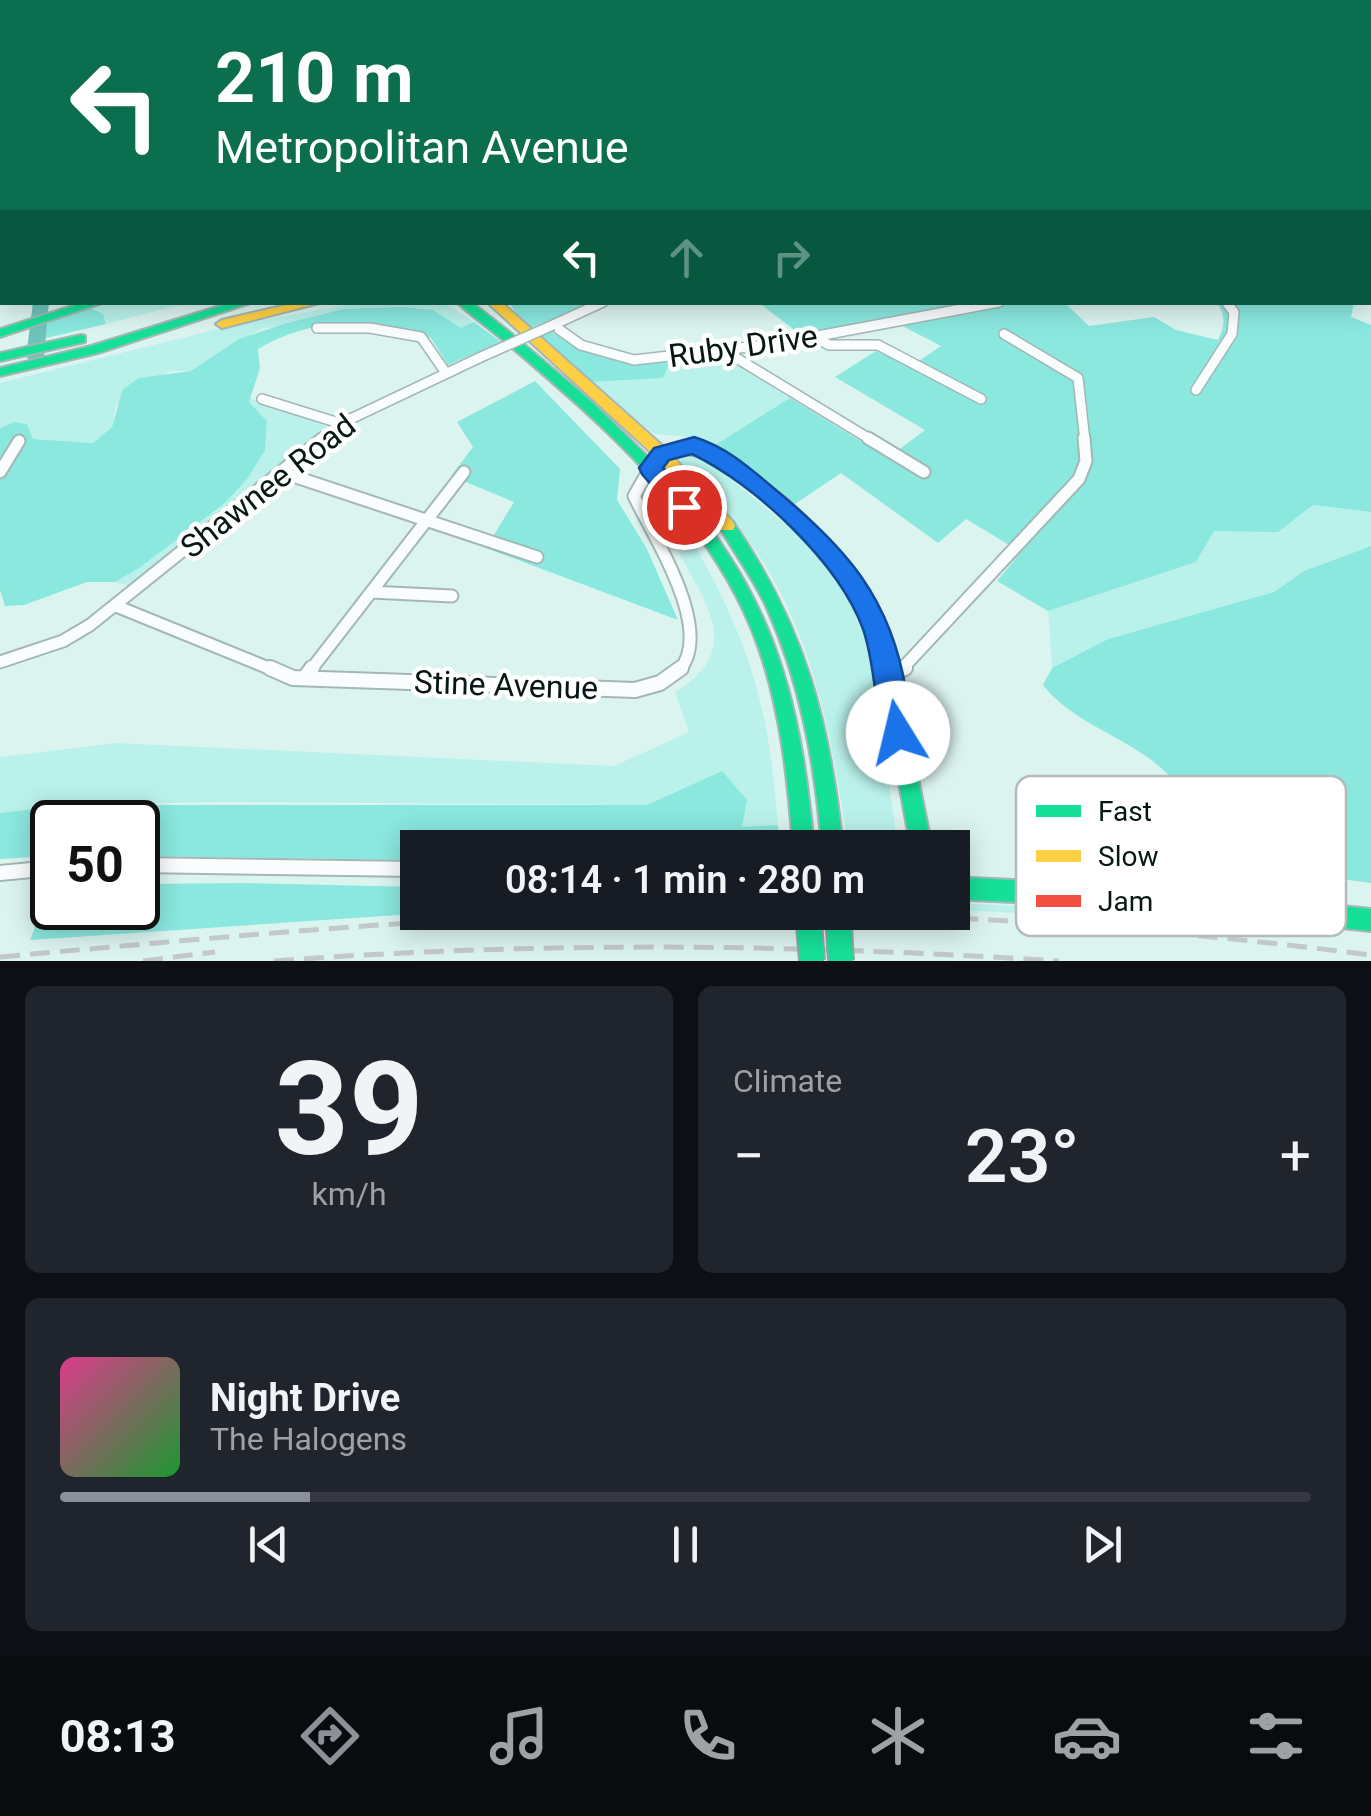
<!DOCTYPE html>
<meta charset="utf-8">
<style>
body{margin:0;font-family:Roboto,sans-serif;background:#20242c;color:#f1f3f6;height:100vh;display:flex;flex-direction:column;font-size:38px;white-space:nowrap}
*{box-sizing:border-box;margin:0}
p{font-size:32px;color:#9ea1a6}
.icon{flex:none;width:55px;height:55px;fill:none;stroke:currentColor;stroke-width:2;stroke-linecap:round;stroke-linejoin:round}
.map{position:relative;height:961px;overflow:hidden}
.sheet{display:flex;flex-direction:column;gap:25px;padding:25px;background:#0d0f14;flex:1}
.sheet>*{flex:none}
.guide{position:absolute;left:0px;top:0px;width:1372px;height:305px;box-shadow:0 5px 25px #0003;background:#0b6e4f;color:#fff;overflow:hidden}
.speed{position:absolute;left:30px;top:800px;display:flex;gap:20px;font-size:50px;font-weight:700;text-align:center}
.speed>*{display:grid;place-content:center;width:130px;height:130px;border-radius:50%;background:#171b24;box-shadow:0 5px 25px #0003;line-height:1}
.speed .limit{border:5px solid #111;border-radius:15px;background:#fff;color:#111}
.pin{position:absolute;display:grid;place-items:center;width:85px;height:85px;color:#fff;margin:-42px;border:5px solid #fff;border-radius:50%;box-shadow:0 2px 10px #0007}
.me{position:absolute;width:110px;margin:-55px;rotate:351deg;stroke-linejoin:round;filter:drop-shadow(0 0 8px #0008)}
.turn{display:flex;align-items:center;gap:35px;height:210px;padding:0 50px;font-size:45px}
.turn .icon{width:130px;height:130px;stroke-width:2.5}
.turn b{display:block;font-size:70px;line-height:85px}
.lanes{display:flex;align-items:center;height:95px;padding:0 50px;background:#0003;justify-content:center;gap:50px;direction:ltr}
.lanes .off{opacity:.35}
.big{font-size:75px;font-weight:600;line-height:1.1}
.sheet .tile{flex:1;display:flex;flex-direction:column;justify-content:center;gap:15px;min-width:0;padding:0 35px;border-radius:15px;background:#20242c}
.sheet .dial{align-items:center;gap:0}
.dial b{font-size:130px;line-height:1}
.song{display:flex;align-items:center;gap:30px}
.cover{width:120px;height:120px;border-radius:15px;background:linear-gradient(135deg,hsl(330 70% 55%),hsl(130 70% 35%))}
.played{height:10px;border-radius:5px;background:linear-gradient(90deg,#8c9099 20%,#363941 20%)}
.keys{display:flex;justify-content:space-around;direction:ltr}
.heat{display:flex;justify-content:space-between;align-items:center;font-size:55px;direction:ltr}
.sheet .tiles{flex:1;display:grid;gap:25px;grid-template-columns:1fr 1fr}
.tile:last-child{grid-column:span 2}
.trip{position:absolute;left:400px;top:830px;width:570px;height:100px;border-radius:0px;background:#171b24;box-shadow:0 5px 25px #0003;font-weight:600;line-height:100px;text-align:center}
.tabs{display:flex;height:160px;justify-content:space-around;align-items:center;background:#090b0e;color:#9ea1a6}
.tabs .icon{width:70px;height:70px}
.tabs .active{color:#8c9099}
.tabs b{font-size:45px;color:#f1f3f6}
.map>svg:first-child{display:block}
.green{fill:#baf2eb}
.forest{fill:#8ae8df}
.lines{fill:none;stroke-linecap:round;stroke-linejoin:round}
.river{fill:#6ec3bb;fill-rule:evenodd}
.street-far2-casing{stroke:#a4b7b5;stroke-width:12}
.street-far1-casing{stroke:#a4b7b5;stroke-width:15}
.street-casing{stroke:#a4b7b5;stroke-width:18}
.fast-casing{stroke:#a4b7b5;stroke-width:4}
.slow-casing{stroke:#a4b7b5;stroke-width:4}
.jam-casing{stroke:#a4b7b5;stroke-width:4}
.street-far2{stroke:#fafdfd;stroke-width:9}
.street-far1{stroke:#fafdfd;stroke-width:11}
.street{stroke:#fafdfd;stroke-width:14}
.fast{fill:#16e098;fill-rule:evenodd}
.slow{fill:#ffcf43;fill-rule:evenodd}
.jam{fill:#f24e42;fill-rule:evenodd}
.rail-far1{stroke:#c2c9c8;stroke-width:2.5;stroke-dasharray:8 4;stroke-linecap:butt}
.rail{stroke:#c2c9c8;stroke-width:5;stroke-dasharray:20 10;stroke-linecap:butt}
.street-bridge-casing{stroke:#a4b7b5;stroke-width:12;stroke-linecap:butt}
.fast-bridge-casing{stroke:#8da8a5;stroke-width:28;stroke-linecap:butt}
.street-bridge{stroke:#fafdfd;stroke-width:9}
.fast-bridge{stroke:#16e098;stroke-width:24}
.route{fill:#1a73e8;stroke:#114b97;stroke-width:2.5}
.labels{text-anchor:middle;stroke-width:9;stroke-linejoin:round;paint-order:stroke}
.street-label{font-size:32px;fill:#061715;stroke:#fff}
.key{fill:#fff;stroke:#b4b9b9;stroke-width:2.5}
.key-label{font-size:28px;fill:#061715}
</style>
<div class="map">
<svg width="1371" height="961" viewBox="0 0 1371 961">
<rect width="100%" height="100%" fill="#dcf4f0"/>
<!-- green -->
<path class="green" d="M105 303H187L106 324 103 314 91 308Z
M358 303H445L474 322 461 329 433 310 344 309 259 330 191 371H170L116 406 112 427 93 443 33 439 27 424 14 422 0 428V383L234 325Z
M723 356 790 398 715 445 697 438 654 434 590 382 663 378 670 362Z
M250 398 332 428 131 586 115 582 224 505 265 450 267 421 249 403Z
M684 455 707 460 811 545 848 598 869 646 898 847H848C834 753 819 660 771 575 747 532 712 497 680 461Z
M1313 505 1371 512V546L1304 571 1274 592 1108 639 1052 668 1048 611 1196 562 1214 530 1277 532Z
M696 547C752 649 769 709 778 825L742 828 722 771 647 805 229 802 67 805 0 813V757L116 743 614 766 689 732 675 692C743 650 708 608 679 553Z
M953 903 1191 914 1287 924 1292 936 1132 918 953 910Z"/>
<!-- forest -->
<path class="forest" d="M1354 302 1351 317 1371 325V512L1313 505 1278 532 1214 531 1196 562 1048 611 997 581 1021 552 966 519 938 543 841 473 795 504 715 445 790 398 888 458 925 430 835 377 876 351 910 367 941 346 887 318 801 335 759 303H1065L1089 326 1154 317 1176 330 1218 340C1225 326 1226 316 1217 303Z
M509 303H590L528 329Z
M402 307 433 310 461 328 474 322 501 342 448 365 431 338C375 315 308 318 258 349L260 368 249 402 267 421 265 450 247 479 224 504 139 568 115 582H87L24 605 5 606 0 590V428L14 422 27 424 33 439 93 443 112 427 123 389 139 378 191 371 239 339 283 324 344 309Z
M91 308 103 314 106 324 46 338 45 324Z
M550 331C591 357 622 365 670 362L663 378 590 382 539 336Z
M535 381 620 469 617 500 646 547 678 620 486 548 514 502 451 476 473 447 457 422Z
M1371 546V883L1242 866H1195L1158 855C1152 821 1158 815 1180 790 1149 741 1080 732 1043 685L1052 668 1108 639 1274 592 1304 571Z
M722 771 747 800 742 827 778 825 780 847 418 848 417 860 138 856V822H52V856L0 859V813L67 805H647Z
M243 883 417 887 418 912 428 913 30 940 51 885 52 908H138V884Z"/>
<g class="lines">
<!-- river -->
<path class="river" d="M33 302H49L44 357 35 363 26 357Z"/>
<defs>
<path id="street-far2" d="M603 302 553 325 581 345 634 360 775 344 999 302
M317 328H370L421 337 446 373
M1004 334 1078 378 1085 441
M817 338 829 345H878L981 399
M725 351 873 441
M1196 390 1232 334 1234 312 1226 302
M262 399 342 424
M320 441 342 423 481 357"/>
<path id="street-far1" d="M868 438 924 472
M650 468 634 496C654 538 715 630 679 671
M0 472 19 441
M284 473 537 557
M371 592 452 596
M116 606 276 671
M0 662 63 641 90 625 323 438
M310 671 464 472
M900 671 1079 479 1086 461 1084 438"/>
<path id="street" d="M270 668 293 678 635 690 660 683 681 668
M889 676 905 668
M305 678 312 668
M138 865 418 869
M0 873 52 868"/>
<path id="fast" d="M236 0H244L242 2H236Z
M0 31H2V35H0Z
M85 302H105L0 337V329Z
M233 302H253L98 353 0 376V368L91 346Z
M457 302H471L507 330 592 402 651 460 681 443 704 446 734 459 787 499 812 523 853 571 873 604 893 653 932 848H911L875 653 854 601 823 557 776 507 724 467 701 456 683 454 660 469C771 586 800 691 814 848H793C788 780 781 711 758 646 725 552 652 472 579 406 552 382 526 359 498 336 485 325 470 315 457 302Z
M81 335 85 336V342L0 361V353Z
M727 520 733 522C805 627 830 722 843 848H822C815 764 801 683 766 606 753 578 734 553 719 526L721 522Z
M952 877 1157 887 1371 909V931L1157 909 952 899Z"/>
<path id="slow" d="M299 302H323L222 328 216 324 222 320Z
M487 302H501L666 449 733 522 735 526 733 530H721L656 457Z"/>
<path id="jam" d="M252 0H260V2H253Z"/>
</defs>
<!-- street-far2 casing -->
<use href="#street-far2" class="street-far2-casing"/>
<!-- street-far1 casing -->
<use href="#street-far1" class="street-far1-casing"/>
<!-- street casing -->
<use href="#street" class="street-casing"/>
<!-- fast casing -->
<use href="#fast" class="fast-casing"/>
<!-- slow casing -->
<use href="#slow" class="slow-casing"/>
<!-- jam casing -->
<use href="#jam" class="jam-casing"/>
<!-- street-far2 -->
<use href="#street-far2" class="street-far2"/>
<!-- street-far1 -->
<use href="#street-far1" class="street-far1"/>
<!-- street -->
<use href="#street" class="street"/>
<!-- fast -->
<use href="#fast" class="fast"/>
<!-- slow -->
<use href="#slow" class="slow"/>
<!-- jam -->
<use href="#jam" class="jam"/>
<!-- rail-far1 -->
<path class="rail-far1" d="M497 2 506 0"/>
<!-- rail -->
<path class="rail" d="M0 957C213 938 426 917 640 913 885 909 1128 924 1371 955
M143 961 215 952
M274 961C536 941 797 944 1059 961"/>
<defs>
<path id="street-bridge" d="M481 357 553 325"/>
<path id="fast-bridge" d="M808 912 812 961
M838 912 841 961"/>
</defs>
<!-- street-bridge casing -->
<use href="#street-bridge" class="street-bridge-casing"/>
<!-- fast-bridge casing -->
<use href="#fast-bridge" class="fast-bridge-casing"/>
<!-- street-bridge -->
<use href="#street-bridge" class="street-bridge"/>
<!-- fast-bridge -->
<use href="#fast-bridge" class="fast-bridge"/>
</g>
<!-- route -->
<path class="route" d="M694 437C727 447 751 469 777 491 846 548 891 598 906 691 908 708 915 727 908 743L898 747 888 743C873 708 876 666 863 629 839 563 755 484 692 454L669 460 663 468 693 500V514H676L642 474 639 468 654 448Z"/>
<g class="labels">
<!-- street labels -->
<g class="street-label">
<text transform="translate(743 346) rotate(-8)" y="11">Ruby Drive</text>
<text transform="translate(268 486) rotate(-38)" y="11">Shawnee Road</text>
<text transform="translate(506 685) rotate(2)" y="11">Stine Avenue</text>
</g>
</g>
<!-- legend -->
<rect x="1016" y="776" width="330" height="160" rx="15" class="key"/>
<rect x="1036" y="805" width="45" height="12" fill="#16e098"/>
<rect x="1036" y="850" width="45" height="12" fill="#ffcf43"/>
<rect x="1036" y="895" width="45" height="12" fill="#f24e42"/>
<g class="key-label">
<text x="1098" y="821">Fast</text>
<text x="1098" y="866">Slow</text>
<text x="1098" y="911">Jam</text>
</g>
</svg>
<div class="speed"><div class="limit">50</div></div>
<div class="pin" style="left:684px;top:507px;background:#d93025"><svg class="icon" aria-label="arrive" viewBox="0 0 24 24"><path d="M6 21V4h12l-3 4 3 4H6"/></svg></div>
<svg class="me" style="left:898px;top:733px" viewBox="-20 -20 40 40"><circle r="19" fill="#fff"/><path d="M0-13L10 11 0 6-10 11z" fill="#1a73e8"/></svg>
<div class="trip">08:14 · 1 min · 280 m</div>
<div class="guide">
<div class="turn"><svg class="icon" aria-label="left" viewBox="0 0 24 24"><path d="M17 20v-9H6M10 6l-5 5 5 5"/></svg><div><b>210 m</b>Metropolitan Avenue</div></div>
<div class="lanes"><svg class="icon" aria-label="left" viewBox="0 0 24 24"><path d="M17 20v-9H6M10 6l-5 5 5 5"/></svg><svg class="icon off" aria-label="ahead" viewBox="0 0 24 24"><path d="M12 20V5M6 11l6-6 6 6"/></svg><svg class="icon off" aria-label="right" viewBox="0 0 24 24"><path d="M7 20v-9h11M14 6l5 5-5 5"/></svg></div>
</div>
</div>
<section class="sheet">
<div class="tiles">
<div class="tile dial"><b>39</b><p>km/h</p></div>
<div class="tile"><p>Climate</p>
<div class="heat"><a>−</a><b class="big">23°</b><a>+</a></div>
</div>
<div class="tile">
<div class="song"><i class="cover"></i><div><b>Night Drive</b><p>The Halogens</p></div></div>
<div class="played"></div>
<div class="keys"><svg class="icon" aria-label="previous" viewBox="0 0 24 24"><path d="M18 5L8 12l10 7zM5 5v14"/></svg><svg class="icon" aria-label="pause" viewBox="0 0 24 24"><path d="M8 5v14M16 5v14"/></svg><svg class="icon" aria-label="next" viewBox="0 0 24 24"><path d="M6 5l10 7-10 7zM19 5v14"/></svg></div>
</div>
</div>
</section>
<nav class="tabs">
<b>08:13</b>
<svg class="icon active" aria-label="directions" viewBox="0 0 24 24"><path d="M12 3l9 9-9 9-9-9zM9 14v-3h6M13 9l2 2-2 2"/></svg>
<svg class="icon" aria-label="music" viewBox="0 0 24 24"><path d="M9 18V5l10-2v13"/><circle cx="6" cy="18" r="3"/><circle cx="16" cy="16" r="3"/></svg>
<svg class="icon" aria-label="phone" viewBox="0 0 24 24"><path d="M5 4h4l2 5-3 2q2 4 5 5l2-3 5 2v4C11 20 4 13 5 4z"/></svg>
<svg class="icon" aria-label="climate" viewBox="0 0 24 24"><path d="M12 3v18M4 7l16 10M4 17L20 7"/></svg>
<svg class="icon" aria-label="car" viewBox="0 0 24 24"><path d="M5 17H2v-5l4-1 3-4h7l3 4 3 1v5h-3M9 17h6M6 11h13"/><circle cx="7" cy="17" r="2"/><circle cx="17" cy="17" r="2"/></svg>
<svg class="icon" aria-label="filters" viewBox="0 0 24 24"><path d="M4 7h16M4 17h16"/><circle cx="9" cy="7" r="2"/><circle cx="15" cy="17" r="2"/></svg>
</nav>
